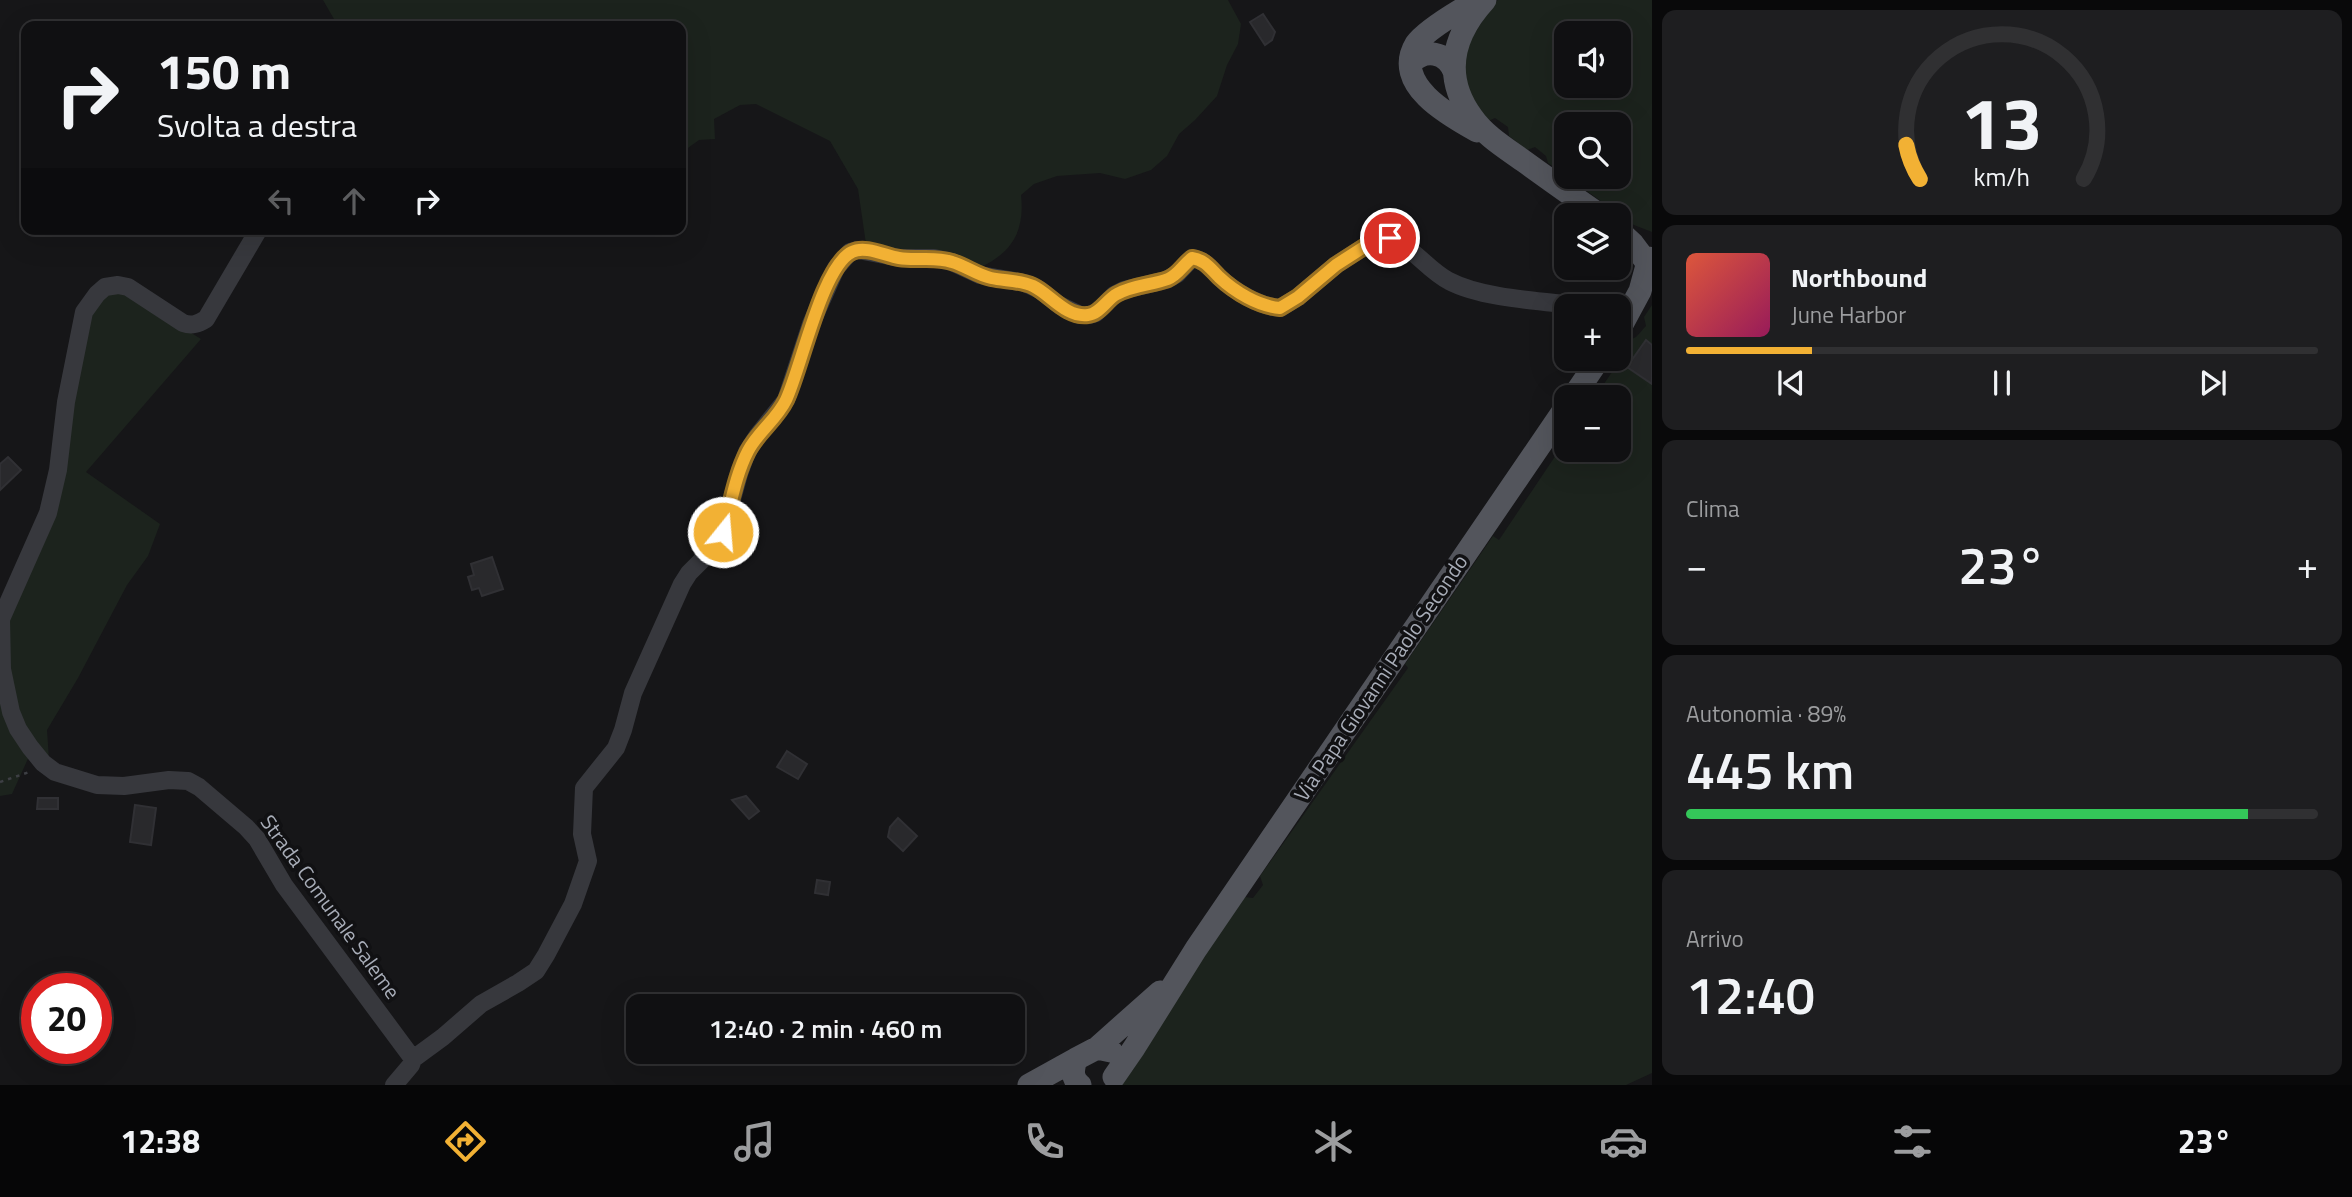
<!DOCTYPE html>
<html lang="it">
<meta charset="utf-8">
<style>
body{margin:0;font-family:"Titillium Web",sans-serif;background:#1e1e20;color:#f1f3f6;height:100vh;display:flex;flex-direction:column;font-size:26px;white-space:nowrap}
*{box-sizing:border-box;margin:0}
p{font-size:23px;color:#9c9d9f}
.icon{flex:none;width:38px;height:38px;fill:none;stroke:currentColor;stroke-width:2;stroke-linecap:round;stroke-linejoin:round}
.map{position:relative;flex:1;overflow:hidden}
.drawer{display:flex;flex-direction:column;gap:10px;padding:10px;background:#09090a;width:700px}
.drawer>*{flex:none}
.banner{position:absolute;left:21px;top:21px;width:665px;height:214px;border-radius:14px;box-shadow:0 7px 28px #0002,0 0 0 2px #303032;background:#101012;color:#f1f3f6;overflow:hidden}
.fabs{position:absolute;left:1554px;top:21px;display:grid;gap:14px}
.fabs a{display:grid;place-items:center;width:77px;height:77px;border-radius:14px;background:#101012;box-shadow:0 7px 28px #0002,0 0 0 2px #303032;font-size:35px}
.speed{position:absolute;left:21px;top:973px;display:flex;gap:14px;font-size:35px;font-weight:700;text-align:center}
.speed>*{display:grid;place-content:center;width:91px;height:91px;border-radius:50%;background:#101012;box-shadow:0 7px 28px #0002,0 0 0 2px #303032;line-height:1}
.speed .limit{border:10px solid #d22;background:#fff;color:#111}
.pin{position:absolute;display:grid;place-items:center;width:60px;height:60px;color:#fff;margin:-30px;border:4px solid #fff;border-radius:50%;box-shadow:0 2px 7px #0007}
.me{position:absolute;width:77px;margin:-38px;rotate:17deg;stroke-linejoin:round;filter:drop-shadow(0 0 5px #0008)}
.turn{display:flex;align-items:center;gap:24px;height:147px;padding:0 21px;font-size:32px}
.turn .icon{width:91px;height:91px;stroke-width:2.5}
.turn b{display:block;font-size:49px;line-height:60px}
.lanes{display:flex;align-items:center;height:66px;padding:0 21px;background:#0003;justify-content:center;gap:35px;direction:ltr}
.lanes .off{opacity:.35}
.big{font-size:52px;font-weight:600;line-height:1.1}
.drawer .tile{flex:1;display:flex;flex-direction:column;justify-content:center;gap:10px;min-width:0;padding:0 24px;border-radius:14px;background:#1e1e20}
.drawer .dial{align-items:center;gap:0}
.dial svg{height:182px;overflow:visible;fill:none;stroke:#303032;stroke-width:7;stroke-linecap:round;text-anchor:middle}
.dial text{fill:#f1f3f6;stroke:none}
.song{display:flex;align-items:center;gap:21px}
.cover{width:84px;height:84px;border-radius:10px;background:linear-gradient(135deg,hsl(10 70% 55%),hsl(330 70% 35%))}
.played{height:7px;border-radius:4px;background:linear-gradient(90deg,#f2b134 20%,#303032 20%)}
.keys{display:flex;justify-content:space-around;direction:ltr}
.heat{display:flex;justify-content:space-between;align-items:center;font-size:38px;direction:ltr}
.charge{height:10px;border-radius:5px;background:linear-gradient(90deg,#34c759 89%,#303032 0)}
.trip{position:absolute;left:626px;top:994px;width:399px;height:70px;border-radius:14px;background:#101012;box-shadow:0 7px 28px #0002,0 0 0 2px #303032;font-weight:600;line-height:70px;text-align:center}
.menu{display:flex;height:112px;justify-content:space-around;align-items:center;background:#060607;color:#9c9d9f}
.menu .icon{width:49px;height:49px}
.menu .on{color:#f2b134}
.menu b{font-size:32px;color:#f1f3f6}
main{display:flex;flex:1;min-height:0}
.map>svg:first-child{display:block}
.green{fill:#1c231d;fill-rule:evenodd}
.building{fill:#29292c;stroke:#303034;stroke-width:2}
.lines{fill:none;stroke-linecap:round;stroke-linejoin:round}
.path{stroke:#3d3f44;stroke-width:2.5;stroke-dasharray:3.5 5;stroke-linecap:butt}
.minor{stroke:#37383d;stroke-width:18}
.major{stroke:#53555c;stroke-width:23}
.route-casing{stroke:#9d7322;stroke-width:18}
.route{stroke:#f2b134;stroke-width:12}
.labels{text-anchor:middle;stroke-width:7;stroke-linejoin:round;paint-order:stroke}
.street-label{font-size:21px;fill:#a8adb8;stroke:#111113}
</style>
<main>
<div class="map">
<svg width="1652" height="1085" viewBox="0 0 1652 1085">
<rect width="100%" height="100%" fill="#161618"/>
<!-- green -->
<path class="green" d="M323 0H1228L1241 24 1238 44 1227 65 1217 96 1195 120 1179 134 1167 156 1151 170 1125 179 1100 173 1057 176 1034 184 1021 195C1025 231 1012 253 979 268L866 244 858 189 830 141 756 104 740 105 714 119 715 139 699 140 681 153V26H338Z
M1498 0H1652V232L1634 225 1548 163 1546 156 1535 147 1527 150 1509 136 1508 127 1495 118 1488 121 1470 96 1465 78 1466 47 1494 3ZM1566 33H1619V86H1566ZM1566 124H1619V177H1566Z
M114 291 133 297 201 339 86 472 160 524 148 556 127 585 78 678 47 730 49 759 26 734 8 687 10 613 67 447 87 322 99 301Z
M1652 305V1073L1626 1085H1115L1123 1072 1132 1071 1139 1060 1138 1051 1245 897 1253 898 1263 885 1260 876 1408 668 1405 664 1493 536 1499 540 1566 440V450H1619V397H1595L1612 372 1607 368 1613 359H1619C1619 342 1626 344 1637 336 1638 335 1645 327 1646 326L1644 317Z
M0 681 31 752 12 794 0 796Z"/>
<!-- building -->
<path class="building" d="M1263 14 1275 32 1272 40 1265 45 1250 22Z
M1646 340 1652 345V384L1627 367Z
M8 457 21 470 0 490V464Z
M492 557 503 589 482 596 479 588 472 590 468 577 474 575 471 564Z
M787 751 807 764 798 779 777 767Z
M746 796 759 811 749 819 732 800Z
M38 798H58V809H37Z
M135 805 156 808 151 845 130 842Z
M898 818 917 836 903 851 888 837 890 827Z
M817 880 830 882 828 895 815 893Z"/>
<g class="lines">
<!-- path -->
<path class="path" d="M0 782 32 771"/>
<!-- minor -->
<path class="minor" d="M259 229 206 319C198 324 192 326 183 323L128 287 118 285 105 287 97 294 84 312 66 402 58 470 48 513 1 619 2 669 11 712 18 729 30 747 43 763 55 772 97 785 124 786 169 780 188 781 199 787 246 827 257 839 284 885 413 1059
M394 1085 411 1065 413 1059 443 1037 481 1004 518 983 536 971 546 955 573 904 588 861 582 834 584 788 616 748 623 730 633 693 682 584 689 573 716 546 723 532 739 474 747 452 758 435 786 400 811 324 836 268 850 252 858 250 900 258H934L952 262 980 275 1025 283 1040 290 1059 305 1080 315H1089L1096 313 1114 295 1124 290 1166 280 1177 274 1192 258C1205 260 1210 268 1219 277 1235 292 1259 306 1280 308L1298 297 1336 265 1381 236C1409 240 1425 269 1449 281 1483 299 1544 301 1583 306"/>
<!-- major -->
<path class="major" d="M1485 0C1453 35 1442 76 1472 117 1485 136 1507 149 1525 162 1550 180 1575 198 1600 215
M1411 63C1425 48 1446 52 1454 71
M1477 131C1448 115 1392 84 1416 44 1426 30 1462 9 1478 0
M1619 231 1633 244 1650 267
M1619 330 1640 291 1649 258
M1573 397 1599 359
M1097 1048 1160 992
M1114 1077 1134 1048 1196 949 1566 407
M1029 1085 1076 1059
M1080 1085C1071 1078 1073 1069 1076 1059L1097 1048 1111 1051"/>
</g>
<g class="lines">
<defs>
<path id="route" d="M723 532C731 505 735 476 748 451 758 432 777 419 786 400 801 369 822 266 852 252 865 245 886 256 899 258 917 261 935 256 952 262 966 266 977 275 991 278 1005 281 1020 280 1033 286 1050 294 1066 318 1088 315 1100 314 1107 299 1117 294 1133 285 1152 285 1168 279 1178 275 1183 265 1192 258 1205 260 1210 268 1219 277 1235 292 1258 306 1280 308L1298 297 1336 265 1381 236 1390 238"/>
</defs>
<!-- route casing -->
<use href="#route" class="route-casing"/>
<!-- route -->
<use href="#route" class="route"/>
</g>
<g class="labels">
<!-- street labels -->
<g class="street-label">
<text transform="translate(1381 678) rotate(-56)" y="7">Via Papa Giovanni Paolo Secondo</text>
<text transform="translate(330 907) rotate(54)" y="7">Strada Comunale Saleme</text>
</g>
</g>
</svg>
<div class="fabs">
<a><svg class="icon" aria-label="sound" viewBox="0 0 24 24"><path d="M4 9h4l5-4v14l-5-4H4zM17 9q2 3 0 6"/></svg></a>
<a><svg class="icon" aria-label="search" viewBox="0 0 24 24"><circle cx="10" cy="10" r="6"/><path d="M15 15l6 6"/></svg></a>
<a><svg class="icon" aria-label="layers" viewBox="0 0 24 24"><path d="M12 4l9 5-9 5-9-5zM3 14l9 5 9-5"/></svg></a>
<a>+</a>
<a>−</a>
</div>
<div class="speed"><div class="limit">20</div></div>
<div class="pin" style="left:1390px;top:238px;background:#d93025"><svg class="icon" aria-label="arrive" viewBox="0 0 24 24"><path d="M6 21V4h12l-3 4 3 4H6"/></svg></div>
<svg class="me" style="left:723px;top:532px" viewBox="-20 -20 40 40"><circle r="17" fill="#f2b134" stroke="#fff" stroke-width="3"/><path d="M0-11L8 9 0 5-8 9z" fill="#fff"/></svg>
<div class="trip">12:40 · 2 min · 460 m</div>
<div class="banner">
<div class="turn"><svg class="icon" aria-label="right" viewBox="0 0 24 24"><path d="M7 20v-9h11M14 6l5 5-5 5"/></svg><div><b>150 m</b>Svolta a destra</div></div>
<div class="lanes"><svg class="icon off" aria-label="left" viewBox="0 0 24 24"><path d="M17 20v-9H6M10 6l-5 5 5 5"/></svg><svg class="icon off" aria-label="ahead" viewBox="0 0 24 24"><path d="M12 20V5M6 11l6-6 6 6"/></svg><svg class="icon" aria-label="right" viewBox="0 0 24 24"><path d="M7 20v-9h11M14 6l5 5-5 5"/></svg></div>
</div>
</div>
<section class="drawer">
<div class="tile dial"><svg viewBox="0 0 100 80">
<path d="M14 69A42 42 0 1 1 86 69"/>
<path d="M14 69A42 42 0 0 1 8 54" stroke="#f2b134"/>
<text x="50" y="56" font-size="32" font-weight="700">13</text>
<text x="50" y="72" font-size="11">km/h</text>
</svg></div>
<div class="tile">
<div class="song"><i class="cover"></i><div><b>Northbound</b><p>June Harbor</p></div></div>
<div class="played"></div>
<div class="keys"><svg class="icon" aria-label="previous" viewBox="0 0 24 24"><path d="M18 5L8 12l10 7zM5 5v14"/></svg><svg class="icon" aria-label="pause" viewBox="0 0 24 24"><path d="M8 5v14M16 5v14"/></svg><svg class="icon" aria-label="next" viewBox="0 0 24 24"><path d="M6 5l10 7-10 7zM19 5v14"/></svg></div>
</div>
<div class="tile"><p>Clima</p>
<div class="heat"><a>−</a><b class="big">23°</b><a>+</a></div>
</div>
<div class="tile"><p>Autonomia · 89%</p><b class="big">445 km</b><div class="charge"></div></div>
<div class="tile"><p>Arrivo</p><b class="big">12:40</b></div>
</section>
</main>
<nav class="menu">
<b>12:38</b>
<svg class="icon on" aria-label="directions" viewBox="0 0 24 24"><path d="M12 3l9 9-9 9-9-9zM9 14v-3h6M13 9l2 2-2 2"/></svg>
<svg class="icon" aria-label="music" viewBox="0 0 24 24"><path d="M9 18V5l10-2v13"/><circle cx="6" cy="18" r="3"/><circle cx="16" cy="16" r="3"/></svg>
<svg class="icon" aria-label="phone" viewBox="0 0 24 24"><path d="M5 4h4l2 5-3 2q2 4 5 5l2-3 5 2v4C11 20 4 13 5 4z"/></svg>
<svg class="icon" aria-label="climate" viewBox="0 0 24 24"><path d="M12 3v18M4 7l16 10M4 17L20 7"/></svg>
<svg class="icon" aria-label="car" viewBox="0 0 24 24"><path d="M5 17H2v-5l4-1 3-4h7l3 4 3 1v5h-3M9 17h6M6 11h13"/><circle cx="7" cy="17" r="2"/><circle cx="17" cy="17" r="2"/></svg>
<svg class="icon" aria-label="filters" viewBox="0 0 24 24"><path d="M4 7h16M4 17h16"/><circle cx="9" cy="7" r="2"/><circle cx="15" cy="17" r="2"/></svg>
<b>23°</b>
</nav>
